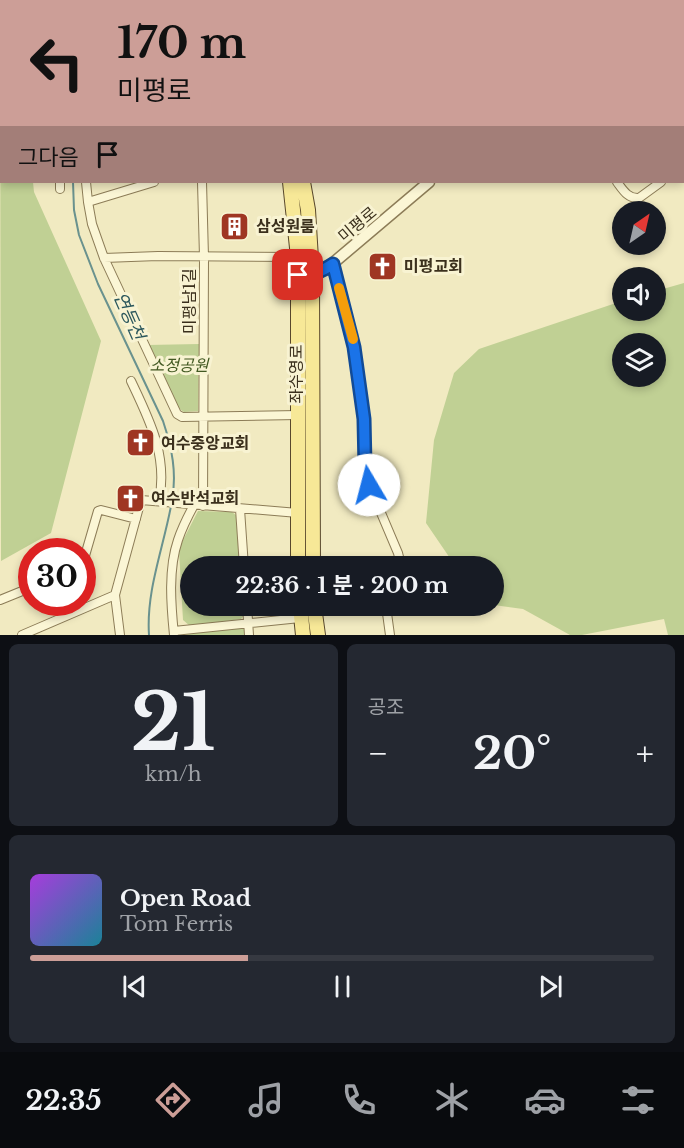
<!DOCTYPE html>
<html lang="ko">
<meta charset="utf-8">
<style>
body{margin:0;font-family:"Libre Baskerville","Noto Sans KR",serif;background:#242831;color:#f1f3f6;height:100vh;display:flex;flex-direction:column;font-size:22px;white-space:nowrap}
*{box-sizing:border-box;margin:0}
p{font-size:20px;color:#9ea1a6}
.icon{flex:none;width:33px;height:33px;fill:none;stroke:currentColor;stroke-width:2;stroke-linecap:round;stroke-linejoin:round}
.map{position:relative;height:635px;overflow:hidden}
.drawer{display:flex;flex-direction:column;gap:9px;padding:9px;background:#0d0f14;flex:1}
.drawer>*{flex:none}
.hud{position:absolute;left:0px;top:0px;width:684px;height:183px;box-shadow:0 3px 9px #0003;background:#cc9e97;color:#111;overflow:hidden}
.needle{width:39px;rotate:34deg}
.fabs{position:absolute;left:612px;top:201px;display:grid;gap:12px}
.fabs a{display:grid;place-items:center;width:54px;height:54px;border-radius:50%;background:#171b24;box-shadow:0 3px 9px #0003;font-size:30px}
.speed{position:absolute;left:18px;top:538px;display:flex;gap:12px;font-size:30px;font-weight:700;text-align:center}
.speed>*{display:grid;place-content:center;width:78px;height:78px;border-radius:50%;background:#171b24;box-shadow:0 3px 9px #0003;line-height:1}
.speed .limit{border:9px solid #d22;background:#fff;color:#111}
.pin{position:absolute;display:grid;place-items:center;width:51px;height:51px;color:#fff;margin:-26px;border-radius:12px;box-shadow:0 3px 9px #0006}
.me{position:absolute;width:66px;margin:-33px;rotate:352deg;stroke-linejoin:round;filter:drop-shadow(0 0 4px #0008)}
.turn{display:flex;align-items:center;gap:21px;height:126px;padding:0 18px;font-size:27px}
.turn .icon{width:78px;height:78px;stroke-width:2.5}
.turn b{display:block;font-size:42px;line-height:51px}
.then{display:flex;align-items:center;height:57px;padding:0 18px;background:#0003;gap:12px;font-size:22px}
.big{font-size:45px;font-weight:700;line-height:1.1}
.drawer .widget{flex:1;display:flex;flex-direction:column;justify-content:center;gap:9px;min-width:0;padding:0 21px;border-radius:9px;background:#242831}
.drawer .dial{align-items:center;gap:0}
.dial b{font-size:78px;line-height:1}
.song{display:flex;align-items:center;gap:18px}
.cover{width:72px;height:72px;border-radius:9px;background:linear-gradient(135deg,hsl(280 70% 55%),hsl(190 70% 35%))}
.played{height:6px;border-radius:3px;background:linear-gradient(90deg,#cc9e97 35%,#363941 35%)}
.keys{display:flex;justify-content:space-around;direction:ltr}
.heat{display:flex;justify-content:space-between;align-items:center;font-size:33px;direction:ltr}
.drawer .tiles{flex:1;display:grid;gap:9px;grid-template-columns:1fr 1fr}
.widget:last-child{grid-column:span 2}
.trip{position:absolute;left:180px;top:556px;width:324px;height:60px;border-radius:30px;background:#171b24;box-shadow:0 3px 9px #0003;font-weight:700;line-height:60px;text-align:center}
.tabs{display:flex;height:96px;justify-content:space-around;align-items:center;background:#090b0e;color:#9ea1a6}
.tabs .icon{width:42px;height:42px}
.tabs .active{color:#cc9e97}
.tabs b{font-size:27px;color:#f1f3f6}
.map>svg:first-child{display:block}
.green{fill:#c0d094;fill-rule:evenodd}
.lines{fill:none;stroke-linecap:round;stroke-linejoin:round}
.stream{stroke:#6a928e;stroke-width:2}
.minor-casing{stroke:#8c7c57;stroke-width:10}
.tertiary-casing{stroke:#8c7c57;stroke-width:13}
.primary-casing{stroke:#59482c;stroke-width:16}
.minor{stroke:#fbf6d5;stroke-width:8}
.tertiary{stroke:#fbf6d5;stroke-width:10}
.primary{stroke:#f7e897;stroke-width:14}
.route-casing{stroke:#114b97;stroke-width:15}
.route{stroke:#1a73e8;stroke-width:10}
.slow{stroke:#f59e0b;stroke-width:10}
.labels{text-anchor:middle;stroke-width:6;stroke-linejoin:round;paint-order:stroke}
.street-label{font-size:16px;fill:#3b301d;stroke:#f8f3d2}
.poi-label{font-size:16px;font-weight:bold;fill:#3b301d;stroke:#f8f3d2;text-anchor:start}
.park-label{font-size:16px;font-style:italic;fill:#425922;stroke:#f8f3d2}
.water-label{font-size:18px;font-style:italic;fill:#2b575c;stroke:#f8f3d2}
</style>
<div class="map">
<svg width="684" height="635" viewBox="0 0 684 635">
<rect width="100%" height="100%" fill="#f1eac1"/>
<!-- green -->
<path class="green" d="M0 0H17V1L2 2V182H33L34 192 101 341 51 533 1 561Z
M684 283V635H668L664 619 582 635H570L523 609 494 605V567H456L426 523 434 440 454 373 479 349 622 301V310H656V291ZM622 344H656V376H622Z
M199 344 198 411 184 412 177 407 147 345Z
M198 511 232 512 237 516 241 567H190V606H244L245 614 241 619 190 626 183 620 179 551 181 544Z
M241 627 247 632V635H183Z"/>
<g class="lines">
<!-- stream -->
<path class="stream" d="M71 2V0
M73 182 74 210 79 235 98 284 163 421C172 448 177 473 172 500
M149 635C146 591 163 549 171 506"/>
<defs>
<path id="minor" d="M82 0V2
M109 0 110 2
M163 0 164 2
M43 2 48 0
M61 2V0
M682 20H684
M682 73 684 72
M682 166 684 165
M86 182 88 202 92 224 104 258 177 414 182 417 298 415
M202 182 204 257 203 506
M617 182C623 190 628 199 639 198L661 182
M60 189V182
M88 202 154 182
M104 258 158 256 298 257
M131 381C150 421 168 456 159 501
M240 509 244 567
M312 561 401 565 398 553 373 494 366 475 364 419 354 347 332 264
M82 566 98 511 101 510 136 519
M0 600 32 587
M247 606 249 635
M386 606 390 635
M174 631 300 618
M22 635 115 595
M120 635 115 595 141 500 298 513
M174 635C171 605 168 569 178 540 182 528 188 516 194 505"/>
<path id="tertiary" d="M650 2 652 0
M307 275 320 272 332 264 429 182"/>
<path id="primary" d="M246 0 247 2
M263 0V2
M290 182 298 257V567
M303 182 308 210 312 275 313 567
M300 606 303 635
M314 606 318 635"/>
</defs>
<!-- minor casing -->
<use href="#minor" class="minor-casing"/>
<!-- tertiary casing -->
<use href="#tertiary" class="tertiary-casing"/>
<!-- primary casing -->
<use href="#primary" class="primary-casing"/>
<!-- minor -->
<use href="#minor" class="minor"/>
<!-- tertiary -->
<use href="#tertiary" class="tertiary"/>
<!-- primary -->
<use href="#primary" class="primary"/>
</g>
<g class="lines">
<defs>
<path id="route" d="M298 275C312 275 321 272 333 264L354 347 364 419 365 466 369 485"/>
</defs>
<!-- route casing -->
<use href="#route" class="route-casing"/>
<!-- route -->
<use href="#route" class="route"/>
<!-- slow -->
<path class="slow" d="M339 288 353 339"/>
</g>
<!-- icons -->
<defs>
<symbol id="building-square" viewBox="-11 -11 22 22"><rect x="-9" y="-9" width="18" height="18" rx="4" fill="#9f3623" stroke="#f8f3d2"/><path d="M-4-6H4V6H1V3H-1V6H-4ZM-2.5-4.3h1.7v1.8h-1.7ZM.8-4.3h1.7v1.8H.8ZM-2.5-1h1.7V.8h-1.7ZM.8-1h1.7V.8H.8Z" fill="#fff"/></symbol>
<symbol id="church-square" viewBox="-11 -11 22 22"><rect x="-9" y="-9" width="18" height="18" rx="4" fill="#9f3623" stroke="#f8f3d2"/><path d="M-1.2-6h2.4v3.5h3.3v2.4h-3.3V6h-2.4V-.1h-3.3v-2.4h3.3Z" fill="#fff"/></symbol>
</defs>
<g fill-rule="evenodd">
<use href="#building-square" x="218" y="210" width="33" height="33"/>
<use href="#church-square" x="366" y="250" width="33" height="33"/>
<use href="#church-square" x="124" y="426" width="33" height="33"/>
<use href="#church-square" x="114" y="482" width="33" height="33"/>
</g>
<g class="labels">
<!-- street labels -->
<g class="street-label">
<text transform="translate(357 224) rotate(-40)" y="6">미평로</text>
<text transform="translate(189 301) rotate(-90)" y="6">미평남1길</text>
<text transform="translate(296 374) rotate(-90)" y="6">좌수영로</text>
</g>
<!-- poi labels -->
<g class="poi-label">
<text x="256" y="232">삼성원룸</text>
<text x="404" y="272">미평교회</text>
<text x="161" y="449">여수중앙교회</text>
<text x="151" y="504">여수반석교회</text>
</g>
<!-- park labels -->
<g class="park-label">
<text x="179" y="371">소정공원</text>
</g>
<!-- water labels -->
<g class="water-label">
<text transform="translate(129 316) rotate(66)" y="6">연등천</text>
</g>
</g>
</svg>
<div class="fabs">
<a><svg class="needle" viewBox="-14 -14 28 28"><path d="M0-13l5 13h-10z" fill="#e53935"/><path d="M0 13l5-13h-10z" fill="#9ea1a6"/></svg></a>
<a><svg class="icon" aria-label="sound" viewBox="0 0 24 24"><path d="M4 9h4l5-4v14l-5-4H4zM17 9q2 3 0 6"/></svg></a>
<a><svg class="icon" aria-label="layers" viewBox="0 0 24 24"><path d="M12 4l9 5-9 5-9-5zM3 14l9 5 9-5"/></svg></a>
</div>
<div class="speed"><div class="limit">30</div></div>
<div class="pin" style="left:298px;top:275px;background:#d93025"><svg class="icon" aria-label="arrive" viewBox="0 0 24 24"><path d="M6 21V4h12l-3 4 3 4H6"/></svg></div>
<svg class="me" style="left:369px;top:485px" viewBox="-20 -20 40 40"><circle r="19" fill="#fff"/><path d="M0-13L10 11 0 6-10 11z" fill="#1a73e8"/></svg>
<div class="trip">22:36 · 1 분 · 200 m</div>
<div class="hud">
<div class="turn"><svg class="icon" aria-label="left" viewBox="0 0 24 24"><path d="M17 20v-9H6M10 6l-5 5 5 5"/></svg><div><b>170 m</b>미평로</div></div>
<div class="then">그다음<svg class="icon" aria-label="arrive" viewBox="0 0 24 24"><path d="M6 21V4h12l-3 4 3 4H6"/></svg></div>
</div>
</div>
<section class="drawer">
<div class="tiles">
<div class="widget dial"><b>21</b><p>km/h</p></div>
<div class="widget"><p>공조</p>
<div class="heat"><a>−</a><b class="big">20°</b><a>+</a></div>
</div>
<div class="widget">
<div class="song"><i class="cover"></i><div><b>Open Road</b><p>Tom Ferris</p></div></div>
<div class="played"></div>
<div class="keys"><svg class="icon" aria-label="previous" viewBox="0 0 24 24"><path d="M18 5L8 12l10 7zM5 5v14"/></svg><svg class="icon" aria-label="pause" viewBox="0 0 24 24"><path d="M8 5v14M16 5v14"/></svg><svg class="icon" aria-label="next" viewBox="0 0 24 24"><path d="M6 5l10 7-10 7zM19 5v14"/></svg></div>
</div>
</div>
</section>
<nav class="tabs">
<b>22:35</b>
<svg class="icon active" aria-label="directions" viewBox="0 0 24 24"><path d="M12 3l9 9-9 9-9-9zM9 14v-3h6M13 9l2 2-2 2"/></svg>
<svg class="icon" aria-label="music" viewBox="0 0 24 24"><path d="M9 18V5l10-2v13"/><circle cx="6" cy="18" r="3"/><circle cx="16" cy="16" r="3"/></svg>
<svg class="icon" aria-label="phone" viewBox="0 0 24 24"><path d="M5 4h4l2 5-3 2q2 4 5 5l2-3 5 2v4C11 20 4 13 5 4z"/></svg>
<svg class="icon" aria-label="climate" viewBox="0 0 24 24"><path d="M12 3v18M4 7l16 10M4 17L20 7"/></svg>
<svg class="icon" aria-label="car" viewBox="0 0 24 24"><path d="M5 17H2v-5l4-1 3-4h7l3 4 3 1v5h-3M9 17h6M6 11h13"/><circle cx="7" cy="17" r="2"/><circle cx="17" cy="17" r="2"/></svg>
<svg class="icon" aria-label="filters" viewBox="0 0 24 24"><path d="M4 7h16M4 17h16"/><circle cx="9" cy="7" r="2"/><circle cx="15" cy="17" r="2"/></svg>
</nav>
